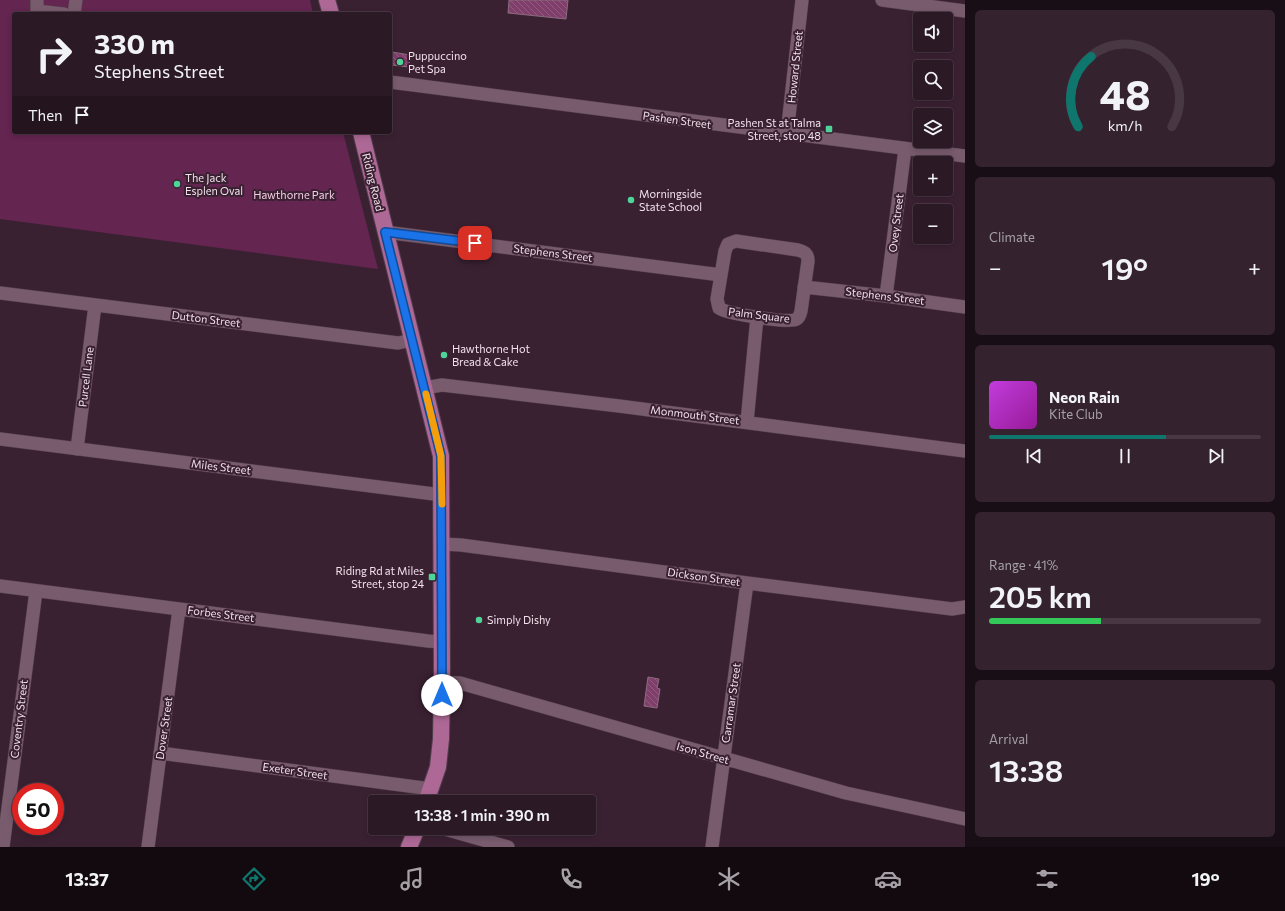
<!DOCTYPE html>
<meta charset="utf-8">
<style>
body{margin:0;font-family:Commissioner,sans-serif;background:#34222e;color:#f1f3f6;height:100vh;display:flex;flex-direction:column;font-size:15px;white-space:nowrap}
*{box-sizing:border-box;margin:0}
p{font-size:13px;color:#a6a0a7}
.icon{flex:none;width:22px;height:22px;fill:none;stroke:currentColor;stroke-width:2;stroke-linecap:round;stroke-linejoin:round}
.map{position:relative;flex:1;overflow:hidden}
.drawer{display:flex;flex-direction:column;gap:10px;padding:10px;background:#180e15;width:320px}
.drawer>*{flex:none}
.guide{position:absolute;left:12px;top:12px;width:380px;height:122px;border-radius:4px;box-shadow:0 2px 6px #0003,0 0 0 1px #483843;background:#2c1926;color:#f1f3f6;overflow:hidden}
.fabs{position:absolute;left:913px;top:12px;display:grid;gap:8px}
.fabs a{display:grid;place-items:center;width:40px;height:40px;border-radius:4px;background:#2c1926;box-shadow:0 2px 6px #0003,0 0 0 1px #483843;font-size:20px}
.speed{position:absolute;left:12px;top:783px;display:flex;gap:8px;font-size:20px;font-weight:700;text-align:center}
.speed>*{display:grid;place-content:center;width:52px;height:52px;border-radius:50%;background:#2c1926;box-shadow:0 2px 6px #0003,0 0 0 1px #483843;line-height:1}
.speed .limit{border:6px solid #d22;background:#fff;color:#111}
.pin{position:absolute;display:grid;place-items:center;width:34px;height:34px;color:#fff;margin:-17px;border-radius:8px;box-shadow:0 2px 6px #0006}
.me{position:absolute;width:44px;margin:-22px;rotate:0deg;stroke-linejoin:round;filter:drop-shadow(0 0 3px #0008)}
.turn{display:flex;align-items:center;gap:14px;height:84px;padding:0 16px;font-size:18px}
.turn .icon{width:52px;height:52px;stroke-width:2.5}
.turn b{display:block;font-size:28px;line-height:34px}
.then{display:flex;align-items:center;height:38px;padding:0 16px;background:#0003;gap:8px;font-size:15px}
.big{font-size:30px;font-weight:600;line-height:1.1}
.drawer .tile{flex:1;display:flex;flex-direction:column;justify-content:center;gap:6px;min-width:0;padding:0 14px;border-radius:6px;background:#34222e}
.drawer .dial{align-items:center;gap:0}
.dial svg{height:104px;overflow:visible;fill:none;stroke:#483843;stroke-width:7;stroke-linecap:round;text-anchor:middle}
.dial text{fill:#f1f3f6;stroke:none}
.song{display:flex;align-items:center;gap:12px}
.cover{width:48px;height:48px;border-radius:6px;background:linear-gradient(135deg,hsl(290 70% 55%),hsl(300 70% 35%))}
.played{height:4px;border-radius:2px;background:linear-gradient(90deg,#0f766e 65%,#483843 65%)}
.keys{display:flex;justify-content:space-around;direction:ltr}
.heat{display:flex;justify-content:space-between;align-items:center;font-size:22px;direction:ltr}
.charge{height:6px;border-radius:3px;background:linear-gradient(90deg,#34c759 41%,#483843 0)}
.trip{position:absolute;left:368px;top:795px;width:228px;height:40px;border-radius:4px;background:#2c1926;box-shadow:0 2px 6px #0003,0 0 0 1px #483843;font-weight:600;line-height:40px;text-align:center}
.tabs{display:flex;height:64px;justify-content:space-around;align-items:center;background:#120a0f;color:#a6a0a7}
.tabs .icon{width:28px;height:28px}
.tabs .on{color:#0f766e}
.tabs b{font-size:18px;color:#f1f3f6}
main{display:flex;flex:1;min-height:0}
.map>svg:first-child{display:block}
.park{fill:#642551}
.building{fill:url(#building-back-hatch);stroke:#8a6c7f}
.lines{fill:none;stroke-linecap:round;stroke-linejoin:round}
.minor-casing{stroke:#523e4b;stroke-width:14}
.major-casing{stroke:#523e4b;stroke-width:18}
.minor{stroke:#785b6d;stroke-width:13}
.major{stroke:#ad6896;stroke-width:16}
.route-casing{stroke:#114b97;stroke-width:10}
.route{stroke:#1a73e8;stroke-width:7}
.slow{stroke:#f59e0b;stroke-width:7}
.poi-dot{fill:#50d398;stroke:#3a2132;stroke-width:1.5}
.labels{text-anchor:middle;stroke-width:4;stroke-linejoin:round;paint-order:stroke}
.poi-label{font-size:11px;fill:#f2e1eb;stroke:#3a2132;text-anchor:start}
.street-label{font-size:11px;fill:#f2e1eb;stroke:#3a2132}
.park-label{font-size:11px;fill:#f4cce5;stroke:#3a2132}
</style>
<main>
<div class="map">
<svg width="965" height="847" viewBox="0 0 965 847">
<defs>
<pattern id="building-back-hatch" width="6" height="6" patternUnits="userSpaceOnUse"><rect width="6" height="6" fill="#803e6b"/><path d="M-1 5l2 2M0 0l6 6M5-1l2 2" fill="none" stroke="#925a80"/></pattern>
</defs>
<rect width="100%" height="100%" fill="#3a2132"/>
<!-- park -->
<path class="park" d="M0 0H310L313 14H14V132H343L378 269 0 219Z"/>
<!-- building -->
<path class="building" d="M509 0H568L566 19 508 13Z
M392 52 410 55 409 67 391 65Z
M648 677 659 679 657 688 660 689 657 708 644 706Z"/>
<g class="lines">
<defs>
<path id="minor" d="M37 0V11L64 14
M882 0 965 11
M74 14 76 0
M390 82 965 156
M787 134 802 0
M385 232 721 275
M736 241 798 250C805 252 808 254 808 261L801 311C800 315 799 319 794 320 783 322 727 314 719 308L717 299 725 251 728 244Z
M804 287 886 296 965 307
M0 293 398 343 412 340
M886 296 905 149
M424 388 442 385 619 406 965 451
M747 422 757 317
M0 439 442 495
M77 449 95 305
M442 544 461 545 747 583 952 609 965 607
M0 586 428 641 442 642
M442 682 460 683 846 793 965 819
M160 753 431 789
M441 828 508 847
M3 847 36 591
M148 847 179 609
M712 847 747 583"/>
<path id="major" d="M327 0 331 14
M361 132 441 456 442 682 441 739 438 767 426 802
M409 847 417 828"/>
</defs>
<!-- minor casing -->
<use href="#minor" class="minor-casing"/>
<!-- major casing -->
<use href="#major" class="major-casing"/>
<!-- minor -->
<use href="#minor" class="minor"/>
<!-- major -->
<use href="#major" class="major"/>
</g>
<g class="lines">
<defs>
<path id="route" d="M442 695 441 456 385 232 475 243"/>
</defs>
<!-- route casing -->
<use href="#route" class="route-casing"/>
<!-- route -->
<use href="#route" class="route"/>
<!-- slow -->
<path class="slow" d="M426 394 441 456 442 504"/>
</g>
<!-- markers -->
<g class="poi-dot">
<circle cx="400" cy="62" r="4"/>
<rect x="825" y="125" width="8" height="8" rx="2"/>
<circle cx="177" cy="184" r="4"/>
<circle cx="631" cy="200" r="4"/>
<circle cx="444" cy="355" r="4"/>
<rect x="428" y="573" width="8" height="8" rx="2"/>
<circle cx="479" cy="620" r="4"/>
</g>
<g class="labels">
<!-- poi labels -->
<g class="poi-label">
<text x="408" y="60">Puppuccino<tspan x="408" dy="13">Pet Spa</tspan></text>
<text x="821" y="127" text-anchor="end">Pashen St at Talma<tspan x="821" dy="13">Street, stop 48</tspan></text>
<text x="185" y="182">The Jack<tspan x="185" dy="13">Esplen Oval</tspan></text>
<text x="639" y="198">Morningside<tspan x="639" dy="13">State School</tspan></text>
<text x="452" y="353">Hawthorne Hot<tspan x="452" dy="13">Bread &amp; Cake</tspan></text>
<text x="424" y="575" text-anchor="end">Riding Rd at Miles<tspan x="424" dy="13">Street, stop 24</tspan></text>
<text x="487" y="624">Simply Dishy</text>
</g>
<!-- street labels -->
<g class="street-label">
<text transform="translate(795 67) rotate(-84)" y="4">Howard Street</text>
<text transform="translate(677 120) rotate(8)" y="4">Pashen Street</text>
<text transform="translate(373 182) rotate(76)" y="4">Riding Road</text>
<text transform="translate(896 223) rotate(-83)" y="4">Ovey Street</text>
<text transform="translate(553 253) rotate(7)" y="4">Stephens Street</text>
<text transform="translate(885 296) rotate(7)" y="4">Stephens Street</text>
<text transform="translate(759 315) rotate(7)" y="4">Palm Square</text>
<text transform="translate(206 319) rotate(7)" y="4">Dutton Street</text>
<text transform="translate(86 377) rotate(-83)" y="4">Purcell Lane</text>
<text transform="translate(695 415) rotate(7)" y="4">Monmouth Street</text>
<text transform="translate(221 467) rotate(7)" y="4">Miles Street</text>
<text transform="translate(704 577) rotate(8)" y="4">Dickson Street</text>
<text transform="translate(221 614) rotate(7)" y="4">Forbes Street</text>
<text transform="translate(731 703) rotate(-82)" y="4">Carramar Street</text>
<text transform="translate(19 719) rotate(-83)" y="4">Coventry Street</text>
<text transform="translate(164 728) rotate(-82)" y="4">Dover Street</text>
<text transform="translate(703 753) rotate(16)" y="4">Ison Street</text>
<text transform="translate(295 771) rotate(8)" y="4">Exeter Street</text>
</g>
<!-- park labels -->
<g class="park-label">
<text x="294" y="199">Hawthorne Park</text>
</g>
</g>
</svg>
<div class="fabs">
<a><svg class="icon" aria-label="sound" viewBox="0 0 24 24"><path d="M4 9h4l5-4v14l-5-4H4zM17 9q2 3 0 6"/></svg></a>
<a><svg class="icon" aria-label="search" viewBox="0 0 24 24"><circle cx="10" cy="10" r="6"/><path d="M15 15l6 6"/></svg></a>
<a><svg class="icon" aria-label="layers" viewBox="0 0 24 24"><path d="M12 4l9 5-9 5-9-5zM3 14l9 5 9-5"/></svg></a>
<a>+</a>
<a>−</a>
</div>
<div class="speed"><div class="limit">50</div></div>
<div class="pin" style="left:475px;top:243px;background:#d93025"><svg class="icon" aria-label="arrive" viewBox="0 0 24 24"><path d="M6 21V4h12l-3 4 3 4H6"/></svg></div>
<svg class="me" style="left:442px;top:695px" viewBox="-20 -20 40 40"><circle r="19" fill="#fff"/><path d="M0-13L10 11 0 6-10 11z" fill="#1a73e8"/></svg>
<div class="trip">13:38 · 1 min · 390 m</div>
<div class="guide">
<div class="turn"><svg class="icon" aria-label="right" viewBox="0 0 24 24"><path d="M7 20v-9h11M14 6l5 5-5 5"/></svg><div><b>330 m</b>Stephens Street</div></div>
<div class="then">Then<svg class="icon" aria-label="arrive" viewBox="0 0 24 24"><path d="M6 21V4h12l-3 4 3 4H6"/></svg></div>
</div>
</div>
<section class="drawer">
<div class="tile dial"><svg viewBox="0 0 100 80">
<path d="M14 69A42 42 0 1 1 86 69"/>
<path d="M14 69A42 42 0 0 1 24 15" stroke="#0f766e"/>
<text x="50" y="56" font-size="32" font-weight="700">48</text>
<text x="50" y="72" font-size="11">km/h</text>
</svg></div>
<div class="tile"><p>Climate</p>
<div class="heat"><a>−</a><b class="big">19°</b><a>+</a></div>
</div>
<div class="tile">
<div class="song"><i class="cover"></i><div><b>Neon Rain</b><p>Kite Club</p></div></div>
<div class="played"></div>
<div class="keys"><svg class="icon" aria-label="previous" viewBox="0 0 24 24"><path d="M18 5L8 12l10 7zM5 5v14"/></svg><svg class="icon" aria-label="pause" viewBox="0 0 24 24"><path d="M8 5v14M16 5v14"/></svg><svg class="icon" aria-label="next" viewBox="0 0 24 24"><path d="M6 5l10 7-10 7zM19 5v14"/></svg></div>
</div>
<div class="tile"><p>Range · 41%</p><b class="big">205 km</b><div class="charge"></div></div>
<div class="tile"><p>Arrival</p><b class="big">13:38</b></div>
</section>
</main>
<nav class="tabs">
<b>13:37</b>
<svg class="icon on" aria-label="directions" viewBox="0 0 24 24"><path d="M12 3l9 9-9 9-9-9zM9 14v-3h6M13 9l2 2-2 2"/></svg>
<svg class="icon" aria-label="music" viewBox="0 0 24 24"><path d="M9 18V5l10-2v13"/><circle cx="6" cy="18" r="3"/><circle cx="16" cy="16" r="3"/></svg>
<svg class="icon" aria-label="phone" viewBox="0 0 24 24"><path d="M5 4h4l2 5-3 2q2 4 5 5l2-3 5 2v4C11 20 4 13 5 4z"/></svg>
<svg class="icon" aria-label="climate" viewBox="0 0 24 24"><path d="M12 3v18M4 7l16 10M4 17L20 7"/></svg>
<svg class="icon" aria-label="car" viewBox="0 0 24 24"><path d="M5 17H2v-5l4-1 3-4h7l3 4 3 1v5h-3M9 17h6M6 11h13"/><circle cx="7" cy="17" r="2"/><circle cx="17" cy="17" r="2"/></svg>
<svg class="icon" aria-label="filters" viewBox="0 0 24 24"><path d="M4 7h16M4 17h16"/><circle cx="9" cy="7" r="2"/><circle cx="15" cy="17" r="2"/></svg>
<b>19°</b>
</nav>
